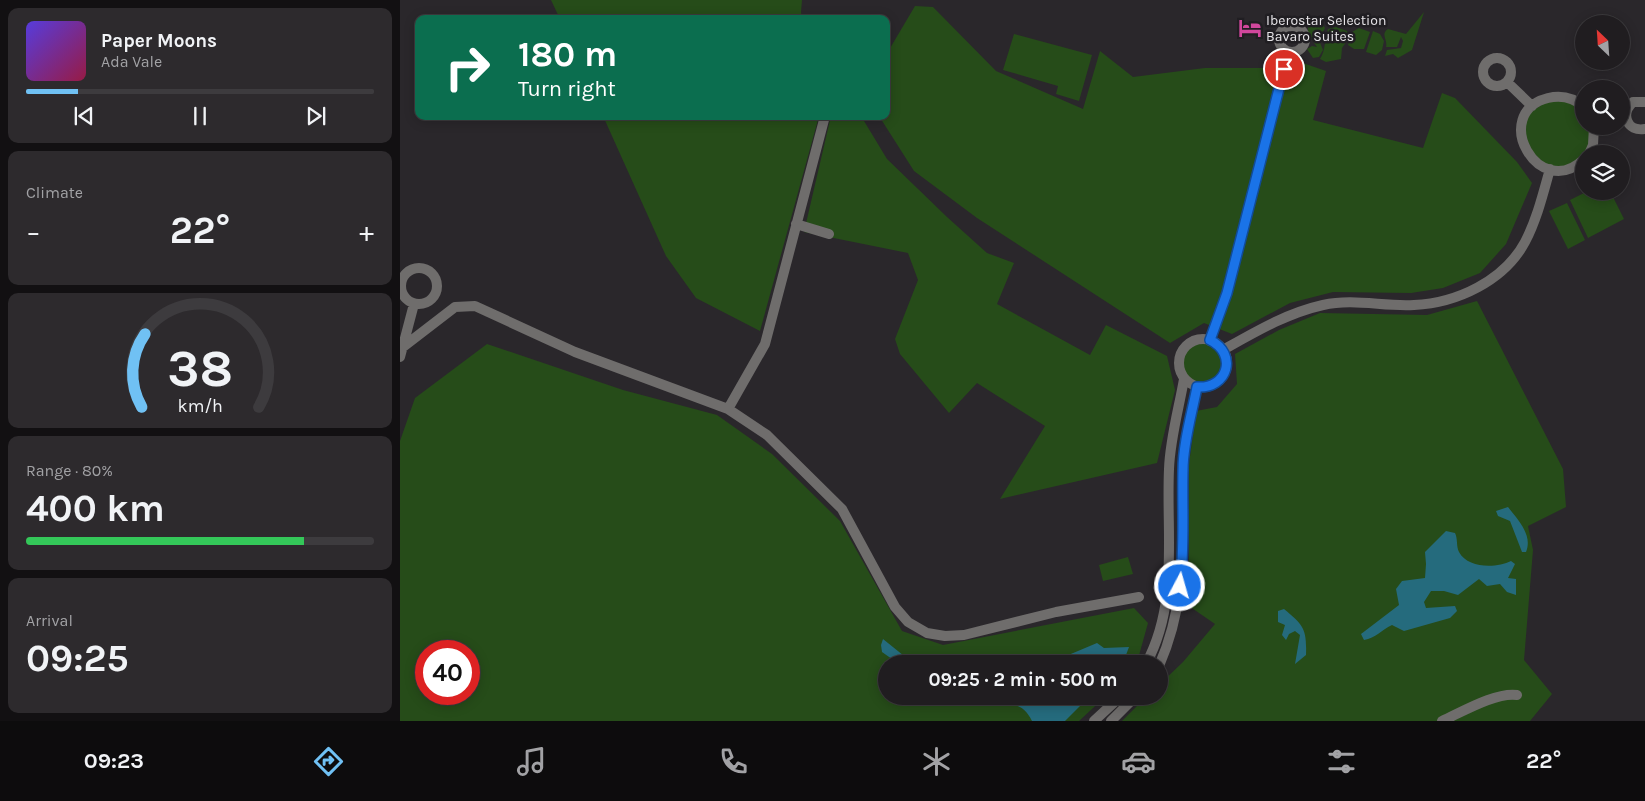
<!DOCTYPE html>
<meta charset="utf-8">
<style>
body{margin:0;font-family:Karla,sans-serif;background:#2d2a2d;color:#f1f3f6;height:100vh;display:flex;flex-direction:column;font-size:19px;white-space:nowrap}
*{box-sizing:border-box;margin:0}
p{font-size:16px;color:#a2a2a5}
.icon{flex:none;width:28px;height:28px;fill:none;stroke:currentColor;stroke-width:2;stroke-linecap:round;stroke-linejoin:round}
.map{position:relative;flex:1;overflow:hidden}
.sheet{display:flex;flex-direction:column;gap:8px;padding:8px;background:#121012;width:400px}
.sheet>*{flex:none}
.hud{position:absolute;left:15px;top:15px;width:475px;height:105px;border-radius:10px;box-shadow:0 2px 12px #0003,0 0 0 1px #3d3b3e;background:#0b6e4f;color:#fff;overflow:hidden}
.needle{width:32px;rotate:335deg}
.controls{position:absolute;left:1175px;top:15px;display:grid;gap:10px}
.controls a{display:grid;place-items:center;width:55px;height:55px;border-radius:50%;background:#201d20;box-shadow:0 2px 12px #0003,0 0 0 1px #3d3b3e;font-size:25px}
.speed{position:absolute;left:15px;top:640px;display:flex;gap:10px;font-size:25px;font-weight:700;text-align:center}
.speed>*{display:grid;place-content:center;width:65px;height:65px;border-radius:50%;background:#201d20;box-shadow:0 2px 12px #0003,0 0 0 1px #3d3b3e;line-height:1}
.speed .limit{border:8px solid #d22;background:#fff;color:#111}
.pin{position:absolute;display:grid;place-items:center;width:42px;height:42px;color:#fff;margin:-21px;border:2px solid #fff;border-radius:50%;box-shadow:0 1px 5px #0007}
.me{position:absolute;width:55px;margin:-28px;rotate:6deg;stroke-linejoin:round;filter:drop-shadow(0 0 4px #0008)}
.turn{display:flex;align-items:center;gap:18px;height:105px;padding:0 20px;font-size:22px}
.turn .icon{width:65px;height:65px;stroke-width:2.5}
.turn b{display:block;font-size:35px;line-height:42px}
.big{font-size:38px;font-weight:700;line-height:1.1}
.sheet .card{flex:1;display:flex;flex-direction:column;justify-content:center;gap:8px;min-width:0;padding:0 18px;border-radius:10px;background:#2d2a2d}
.sheet .dial{align-items:center;gap:0}
.dial svg{height:130px;overflow:visible;fill:none;stroke:#3d3b3e;stroke-width:7;stroke-linecap:round;text-anchor:middle}
.dial text{fill:#f1f3f6;stroke:none}
.song{display:flex;align-items:center;gap:15px}
.cover{width:60px;height:60px;border-radius:8px;background:linear-gradient(135deg,hsl(250 70% 55%),hsl(340 70% 35%))}
.played{height:5px;border-radius:2px;background:linear-gradient(90deg,#70c1f4 15%,#3d3b3e 15%)}
.keys{display:flex;justify-content:space-around;direction:ltr}
.heat{display:flex;justify-content:space-between;align-items:center;font-size:28px;direction:ltr}
.charge{height:8px;border-radius:4px;background:linear-gradient(90deg,#34c759 80%,#3d3b3e 0)}
.trip{position:absolute;left:478px;top:655px;width:290px;height:50px;border-radius:25px;background:#201d20;box-shadow:0 2px 12px #0003,0 0 0 1px #3d3b3e;font-weight:700;line-height:50px;text-align:center}
.tab-bar{display:flex;height:80px;justify-content:space-around;align-items:center;background:#0d0c0d;color:#a2a2a5}
.tab-bar .icon{width:35px;height:35px}
.tab-bar .on{color:#70c1f4}
.tab-bar b{font-size:22px;color:#f1f3f6}
main{display:flex;flex:1;min-height:0}
.map>svg:first-child{display:block}
.green{fill:#264c19;fill-rule:evenodd}
.water{fill:#256b7d}
.lines{fill:none;stroke-linecap:round;stroke-linejoin:round}
.minor{stroke:#6f6d6c;stroke-width:10}
.route-casing{stroke:#114b97;stroke-width:12}
.route{stroke:#1a73e8;stroke-width:9}
.labels{text-anchor:middle;stroke-width:5;stroke-linejoin:round;paint-order:stroke}
.poi-label{font-size:14px;fill:#e7e5e8;stroke:#201e22;text-anchor:start}
</style>
<main>
<section class="sheet">
<div class="card">
<div class="song"><i class="cover"></i><div><b>Paper Moons</b><p>Ada Vale</p></div></div>
<div class="played"></div>
<div class="keys"><svg class="icon" aria-label="previous" viewBox="0 0 24 24"><path d="M18 5L8 12l10 7zM5 5v14"/></svg><svg class="icon" aria-label="pause" viewBox="0 0 24 24"><path d="M8 5v14M16 5v14"/></svg><svg class="icon" aria-label="next" viewBox="0 0 24 24"><path d="M6 5l10 7-10 7zM19 5v14"/></svg></div>
</div>
<div class="card"><p>Climate</p>
<div class="heat"><a>−</a><b class="big">22°</b><a>+</a></div>
</div>
<div class="card dial"><svg viewBox="0 0 100 80">
<path d="M14 69A42 42 0 1 1 86 69"/>
<path d="M14 69A42 42 0 0 1 16 24" stroke="#70c1f4"/>
<text x="50" y="56" font-size="32" font-weight="700">38</text>
<text x="50" y="72" font-size="11">km/h</text>
</svg></div>
<div class="card"><p>Range · 80%</p><b class="big">400 km</b><div class="charge"></div></div>
<div class="card"><p>Arrival</p><b class="big">09:25</b></div>
</section>
<div class="map">
<svg width="1245" height="721" viewBox="0 0 1245 721">
<rect width="100%" height="100%" fill="#2a272b"/>
<!-- green -->
<path class="green" d="M151 0H402L401 12 402 19H160Z
M515 6 533 7 596 71 683 109 700 51 733 77 805 68H876L897 61 926 71 913 120 1023 148 1042 93 1055 98 1117 162 1132 183 1106 244 1080 273 1043 288 1011 293 933 292 890 303 832 334 804 323 770 343 577 218 514 171 479 116H486V55Z
M1024 12 1012 50 998 58 993 54 985 56 987 50 1001 48 1003 41 1001 37 997 47H986C988 40 980 34 988 29L1006 34Z
M923 25 925 28 919 40 923 50 919 57 913 58 907 49 912 46 917 47 908 34V26Z
M936 27 947 31 949 38 942 48 941 59 926 62 920 59C926 50 924 40 928 29Z
M959 28 970 32 964 49H954L948 45 952 32Z
M973 31 980 34 984 41 982 50 976 55 966 52Z
M614 34 692 55 679 101 656 94 658 86 603 70Z
M1155 96 1184 107V126H1194L1189 154H1184V159L1156 170 1126 152 1125 116Z
M203 116H419L360 331 296 298 266 256Z
M431 116H461L487 159 547 217 587 253 614 263 597 304 690 355 706 325 767 356 775 390 757 463 600 499 645 426 577 383 549 413 500 354 495 339 518 280 508 253 404 232Z
M1188 191H1210L1224 219 1188 238 1170 200Z
M1167 203 1185 240 1168 249 1149 211Z
M1077 301 1163 469 1166 507 1128 526 1133 550 1124 660 1152 694 1130 721H722L747 696H759V685L783 662 815 624 786 604 789 587V464L796 411 817 407 837 384 835 354 879 330 920 313 1027 315Z
M779 363a24 24 0 1 1 48 0a24 24 0 1 1-48 0Z
M87 344 223 390 317 415 372 454 440 521 502 631 543 645 734 608 748 623 738 659 734 664H486V696H706L679 721H0V441L15 398ZM26 651H69V694H26Z
M728 557 733 574 703 581 699 565Z"/>
<!-- water -->
<path class="water" d="M1108 507C1118 520 1133 535 1126 552H1122L1110 521 1098 516 1096 511Z
M1046 531 1055 533C1058 539 1056 546 1059 552 1068 569 1097 568 1111 561L1115 564 1108 578 1116 579V595L1107 592 1100 584 1087 586 1079 579 1058 595 1044 591H1031L1024 602 1026 608 1055 606 1057 611 1050 618 1004 631 992 625C981 630 976 638 964 640L961 634 999 605 996 589 1002 581 1025 578 1026 564 1025 552Z
M884 609C903 625 907 628 906 655L895 664 900 635 895 631 889 634 886 640 882 635 885 625 878 622V611Z
M483 639 514 664H499L482 652 481 645Z
M697 643 704 648 729 647 723 663 647 664Z
M554 696H690L665 721H632C621 699 608 706 588 704 577 703 564 701 554 696Z"/>
<g class="lines">
<!-- minor -->
<path class="minor" d="M879 39a13 13 0 1 1 26 0a13 13 0 1 1-26 0Z
M1083 72a14 14 0 1 1 28 0a14 14 0 1 1-28 0Z
M1107 82 1132 106
M1245 102H1233C1220 114 1227 132 1245 129
M1184 107C1174 98 1161 95 1148 98 1089 113 1139 203 1184 159
M1189 154 1193 145 1194 126
M396 224 429 234
M1 286a18 18 0 1 1 36 0a18 18 0 1 1-36 0Z
M779 363a24 24 0 1 1 48 0a24 24 0 1 1-48 0Z
M810 341 827 293 888 52
M3 347 55 307 75 306 175 352 328 409 367 435 442 509 495 607 508 622 527 633 545 636 564 635 656 612 739 597
M823 350C855 332 887 313 923 305 954 298 984 307 1014 305 1057 303 1104 281 1125 242 1137 219 1143 194 1150 169
M0 357 14 304
M328 409 365 344 425 116
M746 664C779 603 766 535 769 469 770 439 779 408 784 379
M759 666C789 597 781 542 783 470 783 442 792 414 797 387
M694 721 721 696
M711 721 736 696
M1042 721C1062 712 1096 692 1117 695"/>
</g>
<g class="lines">
<defs>
<path id="route" d="M780 586C785 547 782 509 783 470 783 443 792 413 797 387 828 389 838 354 810 340L827 293 884 69"/>
</defs>
<!-- route casing -->
<use href="#route" class="route-casing"/>
<!-- route -->
<use href="#route" class="route"/>
</g>
<!-- icons -->
<defs>
<symbol id="hotel-bare" viewBox="-9 -9 18 18"><path d="M-6-4.5h1.5V1H6V5H4.5V3h-9V5H-6ZM-4 0a1.8 1.8 0 1 1 3.6 0ZM.5 0V-2.5h3Q6-2.5 6 0Z" fill="#d1479c" stroke="#201e22" stroke-width="2.5" paint-order="stroke"/></symbol>
</defs>
<g fill-rule="evenodd">
<use href="#hotel-bare" x="834" y="12" width="32" height="32"/>
</g>
<g class="labels">
<!-- poi labels -->
<g class="poi-label">
<text x="866" y="25">Iberostar Selection<tspan x="866" dy="16">Bavaro Suites</tspan></text>
</g>
</g>
</svg>
<div class="controls">
<a><svg class="needle" viewBox="-14 -14 28 28"><path d="M0-13l5 13h-10z" fill="#e53935"/><path d="M0 13l5-13h-10z" fill="#a2a2a5"/></svg></a>
<a><svg class="icon" aria-label="search" viewBox="0 0 24 24"><circle cx="10" cy="10" r="6"/><path d="M15 15l6 6"/></svg></a>
<a><svg class="icon" aria-label="layers" viewBox="0 0 24 24"><path d="M12 4l9 5-9 5-9-5zM3 14l9 5 9-5"/></svg></a>
</div>
<div class="speed"><div class="limit">40</div></div>
<div class="pin" style="left:884px;top:69px;background:#d93025"><svg class="icon" aria-label="arrive" viewBox="0 0 24 24"><path d="M6 21V4h12l-3 4 3 4H6"/></svg></div>
<svg class="me" style="left:780px;top:586px" viewBox="-20 -20 40 40"><circle r="17" fill="#1a73e8" stroke="#fff" stroke-width="3"/><path d="M0-11L8 9 0 5-8 9z" fill="#fff"/></svg>
<div class="trip">09:25 · 2 min · 500 m</div>
<div class="hud">
<div class="turn"><svg class="icon" aria-label="right" viewBox="0 0 24 24"><path d="M7 20v-9h11M14 6l5 5-5 5"/></svg><div><b>180 m</b>Turn right</div></div>
</div>
</div>
</main>
<nav class="tab-bar">
<b>09:23</b>
<svg class="icon on" aria-label="directions" viewBox="0 0 24 24"><path d="M12 3l9 9-9 9-9-9zM9 14v-3h6M13 9l2 2-2 2"/></svg>
<svg class="icon" aria-label="music" viewBox="0 0 24 24"><path d="M9 18V5l10-2v13"/><circle cx="6" cy="18" r="3"/><circle cx="16" cy="16" r="3"/></svg>
<svg class="icon" aria-label="phone" viewBox="0 0 24 24"><path d="M5 4h4l2 5-3 2q2 4 5 5l2-3 5 2v4C11 20 4 13 5 4z"/></svg>
<svg class="icon" aria-label="climate" viewBox="0 0 24 24"><path d="M12 3v18M4 7l16 10M4 17L20 7"/></svg>
<svg class="icon" aria-label="car" viewBox="0 0 24 24"><path d="M5 17H2v-5l4-1 3-4h7l3 4 3 1v5h-3M9 17h6M6 11h13"/><circle cx="7" cy="17" r="2"/><circle cx="17" cy="17" r="2"/></svg>
<svg class="icon" aria-label="filters" viewBox="0 0 24 24"><path d="M4 7h16M4 17h16"/><circle cx="9" cy="7" r="2"/><circle cx="15" cy="17" r="2"/></svg>
<b>22°</b>
</nav>
